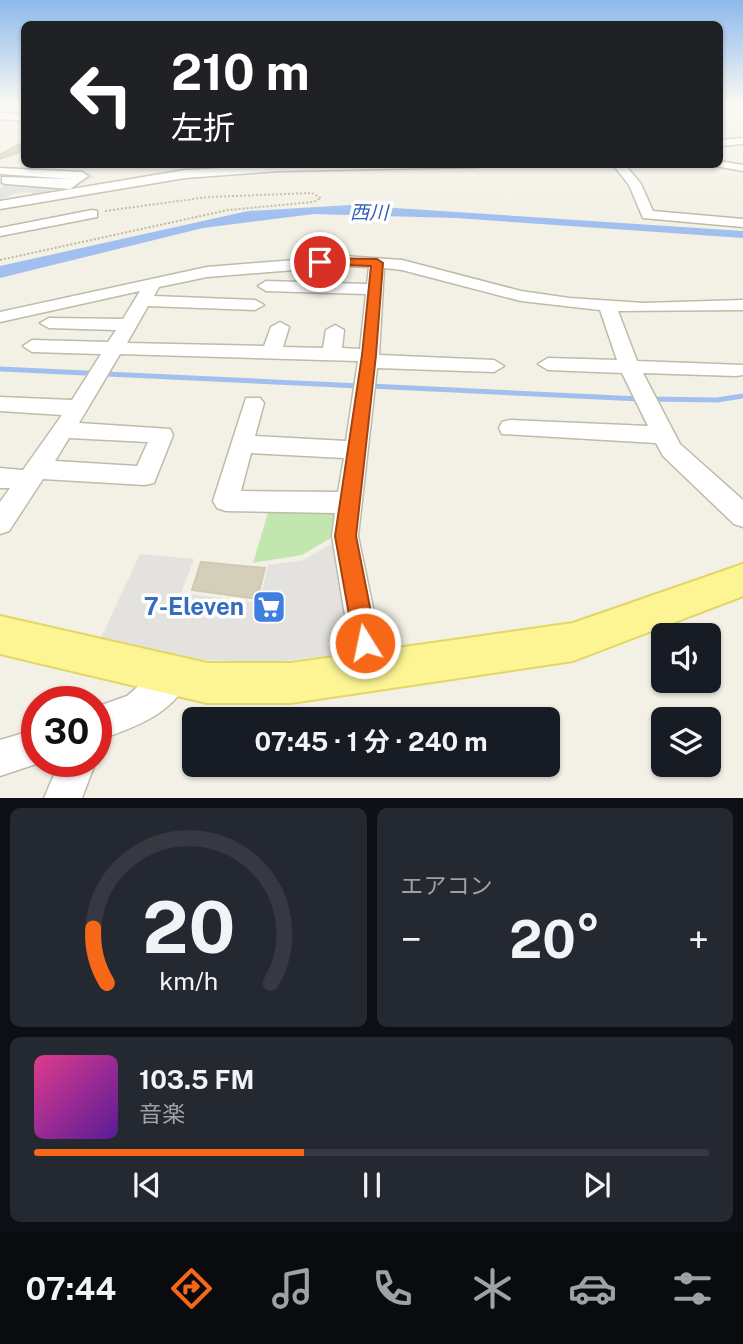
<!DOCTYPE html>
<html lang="ja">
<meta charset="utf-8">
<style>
body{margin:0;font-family:"Public Sans","Noto Sans JP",sans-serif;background:#242831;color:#f1f3f6;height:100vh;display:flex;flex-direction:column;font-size:26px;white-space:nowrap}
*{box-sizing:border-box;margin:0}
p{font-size:23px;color:#9ea1a6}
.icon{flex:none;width:38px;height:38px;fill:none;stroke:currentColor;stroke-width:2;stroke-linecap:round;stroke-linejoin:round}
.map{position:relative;height:798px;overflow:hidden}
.drawer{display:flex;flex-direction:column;gap:10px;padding:10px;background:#0d0f14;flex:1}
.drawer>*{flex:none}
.banner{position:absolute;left:21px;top:21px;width:702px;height:147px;border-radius:10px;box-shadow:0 2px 5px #0004;background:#202124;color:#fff;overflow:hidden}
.buttons{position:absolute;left:651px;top:623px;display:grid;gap:14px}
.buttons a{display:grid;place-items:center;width:70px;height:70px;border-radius:10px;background:#171b24;box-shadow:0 2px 5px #0004;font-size:35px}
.speed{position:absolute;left:21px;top:686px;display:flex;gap:14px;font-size:35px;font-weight:700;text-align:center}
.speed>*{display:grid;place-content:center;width:91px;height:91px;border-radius:50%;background:#171b24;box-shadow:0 2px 5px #0004;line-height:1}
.speed .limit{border:10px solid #d22;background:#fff;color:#111}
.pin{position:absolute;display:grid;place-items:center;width:60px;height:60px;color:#fff;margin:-30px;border:4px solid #fff;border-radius:50%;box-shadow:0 2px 7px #0007}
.me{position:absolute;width:77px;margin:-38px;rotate:350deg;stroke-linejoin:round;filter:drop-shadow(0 0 5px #0008)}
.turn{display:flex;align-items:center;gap:24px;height:147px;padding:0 35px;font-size:32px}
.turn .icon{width:91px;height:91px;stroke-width:2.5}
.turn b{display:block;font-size:49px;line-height:60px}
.big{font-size:52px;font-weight:700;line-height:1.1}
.drawer .card{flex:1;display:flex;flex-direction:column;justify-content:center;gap:10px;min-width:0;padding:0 24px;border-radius:10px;background:#242831}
.drawer .dial{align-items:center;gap:0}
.dial svg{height:182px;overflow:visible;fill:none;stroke:#363941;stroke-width:7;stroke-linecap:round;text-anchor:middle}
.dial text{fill:#f1f3f6;stroke:none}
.song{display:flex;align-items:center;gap:21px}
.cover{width:84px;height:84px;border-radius:10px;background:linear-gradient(135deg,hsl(330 70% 55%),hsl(270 70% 35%))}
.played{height:7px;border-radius:4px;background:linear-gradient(90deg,#f76718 40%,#363941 40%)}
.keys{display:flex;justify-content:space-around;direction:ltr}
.heat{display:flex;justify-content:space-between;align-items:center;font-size:38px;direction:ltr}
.drawer .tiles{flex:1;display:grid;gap:10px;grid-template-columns:1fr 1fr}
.card:last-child{grid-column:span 2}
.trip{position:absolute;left:182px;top:707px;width:378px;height:70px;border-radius:10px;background:#171b24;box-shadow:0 2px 5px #0004;font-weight:700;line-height:70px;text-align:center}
.menu{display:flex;height:112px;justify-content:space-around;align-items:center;background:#090b0e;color:#9ea1a6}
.menu .icon{width:49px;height:49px}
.menu .current{color:#f76718}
.menu b{font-size:32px;color:#f1f3f6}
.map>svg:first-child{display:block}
.green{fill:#c2e7ae}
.parking{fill:#e3e2de}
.water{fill:#a2c0ef}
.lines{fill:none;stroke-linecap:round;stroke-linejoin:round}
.stream{stroke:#a2c0ef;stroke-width:5}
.building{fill:#d4cfbb;stroke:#cfc9ae;stroke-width:2}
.minor-casing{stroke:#bebba8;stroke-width:3}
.major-casing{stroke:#e2d664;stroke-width:4}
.path{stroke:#bfba9a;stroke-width:2;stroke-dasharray:2 2;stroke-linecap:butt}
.minor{fill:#fff;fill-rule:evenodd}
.major{fill:#fdf594;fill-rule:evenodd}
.route{fill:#f76718;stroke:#a14310;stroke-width:2}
.labels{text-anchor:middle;stroke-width:7;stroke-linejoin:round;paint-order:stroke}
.far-water-label{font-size:19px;font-style:italic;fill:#305faf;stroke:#fff}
.near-shop-label{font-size:24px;font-weight:bold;fill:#366cbe;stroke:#fff;text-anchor:end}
</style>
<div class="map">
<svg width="743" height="798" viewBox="0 0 743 798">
<rect width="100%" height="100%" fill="#f3f1e6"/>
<!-- green -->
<path class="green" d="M270 506 338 512 336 535 302 555 253 563Z"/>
<!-- parking -->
<path class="parking" d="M35 169 92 173 90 175 95 176 74 188 32 195 31 192 16 193 0 200V188Z
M339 540 352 653 274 662 202 660 99 642 140 554 194 559 181 593 259 603 268 565 303 560Z"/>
<!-- water -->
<path class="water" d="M350 205 743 231V238L455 218 314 214 203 228 0 278V266L248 211Z"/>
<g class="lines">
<!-- stream -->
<path class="stream" d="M0 369 360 386
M370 386 640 399
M650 399 717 400 743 396"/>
</g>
<!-- building -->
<path class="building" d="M24 142V150L0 159V155Z
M201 562 265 568 257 599 192 590Z"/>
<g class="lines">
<defs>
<path id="minor" d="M0 113 24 115V121L0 119Z
M743 138V144L719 146V140Z
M719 161 743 165V171L715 166Z
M483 164 478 167 279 171 185 178 0 209V201L185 170 279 165Z
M591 164H649L627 167 641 184 653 211 743 219V227L643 218 629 185 615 167Z
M0 168 82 172 88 176 70 189 6 184 2 183V177L71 179 0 174Z
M92 210 97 211V217L0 236V228Z
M344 256 402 260 521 291 569 298 644 303 743 300V310L618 311 637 361 743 365V375L736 376 643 373 680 444 743 500V527L734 524 663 456 656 443 502 434 499 428 502 422 510 420 648 426 622 373 548 370 538 364 548 358 617 360 600 310 521 301 402 270 384 268 379 355 494 360 504 366 494 372 377 368 358 536 386 670 381 681 370 686 359 681 354 670 332 536 335 513 226 511 217 508 213 501 246 398H260L264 403 255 436 346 441 358 361 120 354 79 423 170 429 173 435 154 483 145 485 43 479 9 531 0 534V502L10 488H0V468L23 470 62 415 0 411V397L72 400 101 354 32 352 23 346 32 340 108 342 116 330 49 328 40 323 49 318 123 319 140 291 0 322V312L207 267ZM344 266 369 267 367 284 266 281 258 286 266 291 366 294 360 349 342 348 344 330 335 325 326 330 323 348 283 347 289 327 280 322 271 327 264 346 127 343 148 306 255 310 264 305 255 300 154 296 159 287 207 277ZM69 438 148 442 137 466 55 461ZM251 453 344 458 338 492 241 491Z
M174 660 185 665 190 676C174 715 132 728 96 741V707L127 696 163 665Z
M37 729V761H45L0 776V740Z
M60 761H96L82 798H44Z"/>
<path id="major" d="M743 564V596L573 661 291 703H207L0 654V616L207 663H291L573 623Z"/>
</defs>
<!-- minor casing -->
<use href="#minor" class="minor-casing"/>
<!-- major casing -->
<use href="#major" class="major-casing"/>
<!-- path -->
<path class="path" d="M0 260 228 210 313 202 321 198 312 193 208 197 105 211"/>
<!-- minor -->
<use href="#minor" class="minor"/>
<!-- major -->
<use href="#major" class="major"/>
</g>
<!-- sky -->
<linearGradient id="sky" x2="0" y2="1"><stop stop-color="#8cb9eb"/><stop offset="0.48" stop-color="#faf9f4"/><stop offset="1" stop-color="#faf9f4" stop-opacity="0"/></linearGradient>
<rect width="743" height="215" fill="url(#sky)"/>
<!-- route -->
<path class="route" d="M320 258 377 259 383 263 376 355 356 536 377 643 374 652 365 655 357 652 354 643 335 536 362 355 371 266 316 264V260Z"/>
<!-- icons -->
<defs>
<symbol id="supermarket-square" viewBox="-11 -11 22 22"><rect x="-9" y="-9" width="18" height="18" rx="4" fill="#3f7fe0" stroke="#fff"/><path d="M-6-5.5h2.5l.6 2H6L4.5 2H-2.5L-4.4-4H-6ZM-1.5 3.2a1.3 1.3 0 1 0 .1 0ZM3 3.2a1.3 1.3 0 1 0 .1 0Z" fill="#fff"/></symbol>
</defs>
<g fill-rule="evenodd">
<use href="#supermarket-square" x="250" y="588" width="38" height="38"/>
</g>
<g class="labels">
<!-- far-water labels -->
<g class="far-water-label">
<text transform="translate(369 212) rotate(1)" y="7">西川</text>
</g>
<!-- near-shop labels -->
<g class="near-shop-label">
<text x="244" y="615">7-Eleven</text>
</g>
</g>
</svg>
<div class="buttons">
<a><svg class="icon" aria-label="sound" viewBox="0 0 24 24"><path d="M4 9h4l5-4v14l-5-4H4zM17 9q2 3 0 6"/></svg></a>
<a><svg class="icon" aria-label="layers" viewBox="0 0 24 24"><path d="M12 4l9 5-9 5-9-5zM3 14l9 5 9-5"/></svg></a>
</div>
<div class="speed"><div class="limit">30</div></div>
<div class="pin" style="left:320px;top:262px;background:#d93025"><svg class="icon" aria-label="arrive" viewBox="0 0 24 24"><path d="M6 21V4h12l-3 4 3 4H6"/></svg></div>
<svg class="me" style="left:365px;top:643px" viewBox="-20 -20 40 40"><circle r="17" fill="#f76718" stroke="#fff" stroke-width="3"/><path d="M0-11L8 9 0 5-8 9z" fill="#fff"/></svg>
<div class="trip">07:45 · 1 分 · 240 m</div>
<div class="banner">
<div class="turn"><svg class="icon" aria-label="left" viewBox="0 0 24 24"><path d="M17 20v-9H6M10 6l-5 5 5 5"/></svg><div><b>210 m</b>左折</div></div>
</div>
</div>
<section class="drawer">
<div class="tiles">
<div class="card dial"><svg viewBox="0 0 100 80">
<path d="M14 69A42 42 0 1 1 86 69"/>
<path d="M14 69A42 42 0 0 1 8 45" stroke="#f76718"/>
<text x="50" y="56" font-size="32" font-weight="700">20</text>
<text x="50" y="72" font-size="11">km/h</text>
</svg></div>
<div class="card"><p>エアコン</p>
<div class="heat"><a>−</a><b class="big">20°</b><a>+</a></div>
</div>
<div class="card">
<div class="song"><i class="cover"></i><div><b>103.5 FM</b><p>音楽</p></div></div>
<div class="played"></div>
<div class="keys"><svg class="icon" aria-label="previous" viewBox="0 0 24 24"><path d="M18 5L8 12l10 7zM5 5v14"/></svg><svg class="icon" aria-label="pause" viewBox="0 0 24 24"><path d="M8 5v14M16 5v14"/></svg><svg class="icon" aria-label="next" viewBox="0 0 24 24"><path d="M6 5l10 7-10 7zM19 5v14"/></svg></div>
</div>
</div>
</section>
<nav class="menu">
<b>07:44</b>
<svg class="icon current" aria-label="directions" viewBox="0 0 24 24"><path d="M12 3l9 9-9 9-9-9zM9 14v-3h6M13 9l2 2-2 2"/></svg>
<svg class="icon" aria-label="music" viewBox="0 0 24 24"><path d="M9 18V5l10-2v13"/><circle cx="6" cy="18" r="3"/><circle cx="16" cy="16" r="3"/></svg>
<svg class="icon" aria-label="phone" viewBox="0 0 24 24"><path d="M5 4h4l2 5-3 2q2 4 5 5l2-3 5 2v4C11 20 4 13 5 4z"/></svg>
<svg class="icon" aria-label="climate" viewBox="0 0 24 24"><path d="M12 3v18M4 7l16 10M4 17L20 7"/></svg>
<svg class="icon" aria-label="car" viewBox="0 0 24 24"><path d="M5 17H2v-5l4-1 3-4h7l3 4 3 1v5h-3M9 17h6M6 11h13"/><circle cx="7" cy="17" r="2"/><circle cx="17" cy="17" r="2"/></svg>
<svg class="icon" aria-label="filters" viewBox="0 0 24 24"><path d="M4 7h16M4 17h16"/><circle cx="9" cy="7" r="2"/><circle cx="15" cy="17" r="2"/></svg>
</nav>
